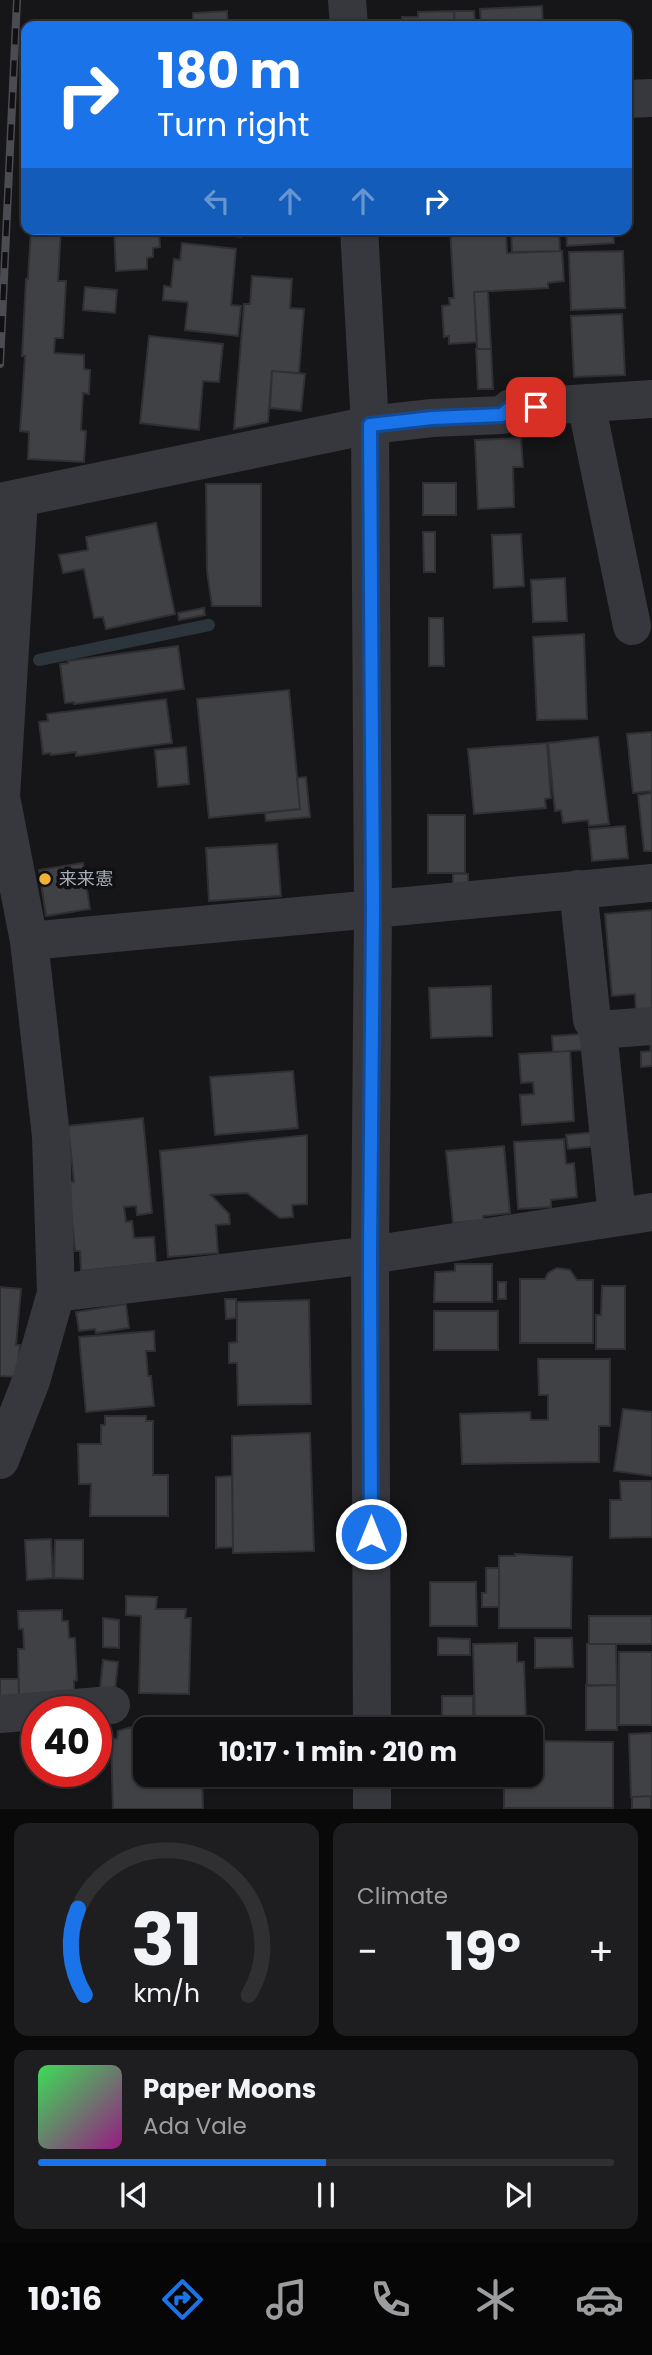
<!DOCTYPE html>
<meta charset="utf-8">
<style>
body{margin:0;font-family:Poppins,"Noto Sans JP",sans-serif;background:#1e1e20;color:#f1f3f6;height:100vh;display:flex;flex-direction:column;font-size:26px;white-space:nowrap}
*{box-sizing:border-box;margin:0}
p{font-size:23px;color:#9c9d9f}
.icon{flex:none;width:38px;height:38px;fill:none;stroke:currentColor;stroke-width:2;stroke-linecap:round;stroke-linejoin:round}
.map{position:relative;height:1809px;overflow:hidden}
.drawer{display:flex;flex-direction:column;gap:14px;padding:14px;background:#09090a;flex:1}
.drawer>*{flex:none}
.guide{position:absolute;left:21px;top:21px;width:611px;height:214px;border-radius:14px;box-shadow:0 2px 5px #0004,0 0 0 2px #303032;background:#1a73e8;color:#fff;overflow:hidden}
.speed{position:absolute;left:21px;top:1696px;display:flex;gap:14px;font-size:35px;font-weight:700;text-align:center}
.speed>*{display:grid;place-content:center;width:91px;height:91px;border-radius:50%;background:#101012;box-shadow:0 2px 5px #0004,0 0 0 2px #303032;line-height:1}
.speed .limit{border:10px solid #d22;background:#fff;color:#111}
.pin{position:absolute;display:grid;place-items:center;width:60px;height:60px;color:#fff;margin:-30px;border-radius:14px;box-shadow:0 4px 10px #0006}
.me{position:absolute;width:77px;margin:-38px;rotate:0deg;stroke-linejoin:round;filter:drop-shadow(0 0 5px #0008)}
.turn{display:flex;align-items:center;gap:24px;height:147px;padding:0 21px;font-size:32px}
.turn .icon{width:91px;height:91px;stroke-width:2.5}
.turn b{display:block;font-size:49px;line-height:60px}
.lanes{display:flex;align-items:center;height:66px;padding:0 21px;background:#0003;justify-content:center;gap:35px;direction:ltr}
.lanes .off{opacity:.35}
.big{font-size:52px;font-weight:700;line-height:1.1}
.drawer .tile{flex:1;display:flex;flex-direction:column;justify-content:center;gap:10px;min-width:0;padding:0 24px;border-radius:14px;background:#1e1e20}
.drawer .dial{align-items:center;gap:0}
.dial svg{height:182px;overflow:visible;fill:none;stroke:#303032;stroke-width:7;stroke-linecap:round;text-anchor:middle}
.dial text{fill:#f1f3f6;stroke:none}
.song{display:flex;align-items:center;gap:21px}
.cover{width:84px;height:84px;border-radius:10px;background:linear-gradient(135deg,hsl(130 70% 55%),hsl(310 70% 35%))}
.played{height:7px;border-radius:4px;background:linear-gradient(90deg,#1a73e8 50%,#303032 50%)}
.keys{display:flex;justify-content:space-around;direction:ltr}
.heat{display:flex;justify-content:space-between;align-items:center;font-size:38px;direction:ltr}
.drawer .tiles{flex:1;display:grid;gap:14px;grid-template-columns:1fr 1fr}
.tile:last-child{grid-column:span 2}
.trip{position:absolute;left:133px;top:1717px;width:410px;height:70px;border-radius:14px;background:#101012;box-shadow:0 2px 5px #0004,0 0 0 2px #303032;font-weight:700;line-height:70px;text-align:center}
.tab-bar{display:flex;height:112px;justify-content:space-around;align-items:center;background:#060607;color:#9c9d9f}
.tab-bar .icon{width:49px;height:49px}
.tab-bar .selected{color:#1a73e8}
.tab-bar b{font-size:32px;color:#f1f3f6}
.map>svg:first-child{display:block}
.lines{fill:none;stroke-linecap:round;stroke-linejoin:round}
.stream{stroke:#2c353c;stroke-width:12}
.building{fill:#404145;stroke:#303034;stroke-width:2}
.minor{stroke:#37383d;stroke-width:38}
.rail-casing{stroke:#4a4c52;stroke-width:8}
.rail{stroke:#111113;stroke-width:5;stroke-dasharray:16;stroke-linecap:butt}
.route-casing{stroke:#114b97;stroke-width:18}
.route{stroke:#1a73e8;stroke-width:12}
.poi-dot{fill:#f2b134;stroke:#111113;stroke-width:2.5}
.labels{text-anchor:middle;stroke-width:7;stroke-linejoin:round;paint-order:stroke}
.poi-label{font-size:18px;fill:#a8adb8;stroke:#111113;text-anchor:start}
</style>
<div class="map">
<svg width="652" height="1809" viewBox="0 0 652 1809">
<rect width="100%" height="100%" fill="#161618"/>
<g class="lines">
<!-- stream -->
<path class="stream" d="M39 660 209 625"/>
</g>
<!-- building -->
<path class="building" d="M542 6 543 26H481L480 9Z
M227 11 228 26H193V13Z
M454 11H474L475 26H455Z
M454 11 455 26H402V17H418V12Z
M31 229H61L58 281H66L63 338H55L54 353 84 355V369L90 370 89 394 83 393 81 430 86 431 84 462 28 459 29 432 20 431 25 356H22L26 279H28Z
M114 229H167V230L159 231 160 247 153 248V257L147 258V269L116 271Z
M203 229H241V237L202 233Z
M450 229H506L507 253 562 251 564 281 548 283V288L474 292 477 342 449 344V336L444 337 442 306 450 305 449 298H454Z
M511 229H559L560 251 512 252Z
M566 229H613L614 243 567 246Z
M182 243 236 249 231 305 241 306 238 336 185 330 188 302 163 300 164 286 171 287 174 259 180 260Z
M623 251 625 308 571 310 569 252Z
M252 276 292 279 290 308 304 309 299 373 272 371 268 422 234 429 244 304H250Z
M85 287 117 290 115 313 83 310Z
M474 292H488L491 349H477Z
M622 314 625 375 574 377 571 316Z
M149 336 223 344 219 382 203 381 199 430 140 423Z
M476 349H491L493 389H478Z
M272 371 305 374 301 411 270 408Z
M521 438 523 467H513L514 507 478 509 475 440Z
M423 483H456V515H423Z
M206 484H261V606H212L207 571Z
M156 523 175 614 106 629 103 617 94 618 84 569 63 573 59 555 88 550 86 537Z
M423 532H435V572H424Z
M521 534 524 586 494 588 492 535Z
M565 578 567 621 533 622 531 580Z
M204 608 205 615 179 620 178 613Z
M429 618H443L444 666H429Z
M584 634 587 719 537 720 533 637Z
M178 646 184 689 74 704V702L65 703 60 664 68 663V661Z
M289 690 300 809 209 818 197 699Z
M166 699 172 743 76 756V752L51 755 50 753 43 754 39 722 48 721 47 714Z
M652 732V791L633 793 627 734Z
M598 737 609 824 589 826 588 820 563 823 561 810 555 811 548 743Z
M547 743 551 798 545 799 546 808 474 814 468 749Z
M186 747 189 784 158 787 155 750Z
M306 777 310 817 266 821 265 813 300 809 297 778Z
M652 793V851H644L638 795Z
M428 815H465V873H428Z
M625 826 628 858 592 861 589 829Z
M277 844 281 896 209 901 206 848Z
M83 863 90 909 46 916 39 870Z
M453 874H468V886H453Z
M652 910V1011L636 1013 635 994 612 996 605 914Z
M491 986 492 1036 431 1038 429 988Z
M582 1034 583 1050 553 1052 552 1036Z
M650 1042H652V1066L641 1067V1052L651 1051Z
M570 1051 574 1121 522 1125 520 1095 534 1094 533 1082 521 1083 519 1054Z
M293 1071 298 1128 215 1135 210 1077Z
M143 1118 152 1213 137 1215 136 1206 124 1207 126 1222 132 1221 134 1238 154 1237 156 1263 81 1271 80 1251H75L68 1182H74L68 1126Z
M596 1132 598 1146 568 1149 566 1135Z
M307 1135V1204L292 1205 293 1217 280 1218 247 1193 211 1195 229 1214 230 1224 216 1225 218 1253 168 1257 160 1151Z
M564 1139 566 1164 574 1163 577 1197 551 1200V1207L518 1209 514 1142Z
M504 1146 510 1213 483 1216 484 1220 453 1223 446 1151Z
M455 1264H492V1302H434L435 1272 455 1271Z
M557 1268 570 1270 577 1280H593V1343H520V1279H545L548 1273Z
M498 1282H506V1299H498Z
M602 1286H625V1349H596V1315H601Z
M0 1287 21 1289 16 1345H20L17 1377 0 1376Z
M225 1299H236V1318L226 1319Z
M309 1300 311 1404 238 1405 237 1363H229V1343L237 1342V1302Z
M126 1304 129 1328 96 1333 95 1329 79 1331 76 1312Z
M434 1311H498V1350H434Z
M154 1331 155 1351H146L148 1376H151L154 1406 86 1412 79 1337Z
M538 1359H610V1426H599V1462L462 1464 460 1414 530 1412 531 1420H548V1395H539Z
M623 1409 652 1412V1476L614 1471Z
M105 1416H146V1421H153V1475H168V1516H90L91 1484H79L78 1444H101V1425H105Z
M310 1433 314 1551 233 1553 232 1436Z
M232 1476 233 1547 216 1548V1477Z
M620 1481H652V1537L610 1538V1500H621Z
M51 1539 53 1578 27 1580 25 1540Z
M55 1540H83V1579L54 1578Z
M515 1554 572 1557 571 1628H499V1556H515Z
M486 1568H499V1607H482V1593H486Z
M430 1582H476L477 1626H430Z
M126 1596 157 1597 156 1609H186L185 1618H191L189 1694 139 1693 141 1616 126 1615Z
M62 1610V1621H68L69 1638H75L77 1680 74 1681V1692L19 1696 18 1649H24L23 1629H19L18 1611Z
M589 1616H652V1644H589Z
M103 1618 119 1620V1648L103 1647Z
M438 1638 470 1639V1655H438Z
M535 1638H572L573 1667 535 1668Z
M517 1643V1662H524L526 1722 475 1723 473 1644Z
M587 1644H616L617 1685 587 1686Z
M619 1652H652V1725H619Z
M103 1660 118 1662 115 1691 100 1690Z
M0 1679H19V1696L0 1697Z
M586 1685H617V1730H586Z
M442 1696H473V1729H442Z
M135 1726 146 1729 145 1774H202L203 1809H113L111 1739H117L118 1731Z
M200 1727V1729L152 1728Z
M652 1733V1796L631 1797 629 1734Z
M530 1741 613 1742V1808H504V1774H530Z
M651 1796V1809H632V1797Z"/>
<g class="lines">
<!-- minor -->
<path class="minor" d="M347 0 349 26
M626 99 652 98
M359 229 370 425 373 909 370 1255 372 1729
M586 403 632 626
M0 502 370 425 432 418 502 415 511 408 652 399
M578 889 592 1020 598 1030 617 1217
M29 941 652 883
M598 1030 652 1026
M56 1293 370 1255 652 1212
M0 1460 31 1381 56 1293 51 1136 29 941 1 797 19 499
M0 1714 111 1705
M372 1774V1809"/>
<defs>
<path id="rail" d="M0 364 17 0"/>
</defs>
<!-- rail casing -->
<use href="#rail" class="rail-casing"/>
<!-- rail -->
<use href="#rail" class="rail"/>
</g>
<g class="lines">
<defs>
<path id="route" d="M371 1534 370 1255 373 909 370 425 432 418 502 415 510 408 536 407"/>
</defs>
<!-- route casing -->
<use href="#route" class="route-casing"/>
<!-- route -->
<use href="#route" class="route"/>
</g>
<!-- markers -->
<circle class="poi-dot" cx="45" cy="879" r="7"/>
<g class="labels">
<!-- poi labels -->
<g class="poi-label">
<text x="59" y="885">来来憲</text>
</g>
</g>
</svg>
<div class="speed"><div class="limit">40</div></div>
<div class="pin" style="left:536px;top:407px;background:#d93025"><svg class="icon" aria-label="arrive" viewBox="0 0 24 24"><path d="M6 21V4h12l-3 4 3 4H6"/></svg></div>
<svg class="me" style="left:371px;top:1534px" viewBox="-20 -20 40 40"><circle r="17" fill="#1a73e8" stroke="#fff" stroke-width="3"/><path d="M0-11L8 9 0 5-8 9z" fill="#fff"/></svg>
<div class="trip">10:17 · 1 min · 210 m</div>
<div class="guide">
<div class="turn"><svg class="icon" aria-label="right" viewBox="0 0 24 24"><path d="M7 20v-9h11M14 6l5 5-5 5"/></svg><div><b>180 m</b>Turn right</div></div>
<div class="lanes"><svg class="icon off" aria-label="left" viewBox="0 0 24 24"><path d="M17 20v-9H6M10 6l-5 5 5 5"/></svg><svg class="icon off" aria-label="ahead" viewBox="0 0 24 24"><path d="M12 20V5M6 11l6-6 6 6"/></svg><svg class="icon off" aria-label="ahead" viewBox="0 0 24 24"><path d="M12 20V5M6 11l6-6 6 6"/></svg><svg class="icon" aria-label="right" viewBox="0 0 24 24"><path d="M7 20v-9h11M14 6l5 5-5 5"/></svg></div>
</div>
</div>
<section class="drawer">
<div class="tiles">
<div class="tile dial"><svg viewBox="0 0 100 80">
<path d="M14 69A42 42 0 1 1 86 69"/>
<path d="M14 69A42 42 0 0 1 11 31" stroke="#1a73e8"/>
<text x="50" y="56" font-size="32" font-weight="700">31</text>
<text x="50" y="72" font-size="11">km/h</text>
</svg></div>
<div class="tile"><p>Climate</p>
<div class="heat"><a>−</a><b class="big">19°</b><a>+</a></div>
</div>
<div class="tile">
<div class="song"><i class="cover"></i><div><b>Paper Moons</b><p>Ada Vale</p></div></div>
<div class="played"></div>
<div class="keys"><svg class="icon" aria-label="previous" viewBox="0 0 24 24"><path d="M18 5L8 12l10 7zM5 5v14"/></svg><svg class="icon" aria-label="pause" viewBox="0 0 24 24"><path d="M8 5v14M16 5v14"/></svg><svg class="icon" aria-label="next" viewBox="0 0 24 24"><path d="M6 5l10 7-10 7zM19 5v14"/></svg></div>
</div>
</div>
</section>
<nav class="tab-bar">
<b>10:16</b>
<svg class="icon selected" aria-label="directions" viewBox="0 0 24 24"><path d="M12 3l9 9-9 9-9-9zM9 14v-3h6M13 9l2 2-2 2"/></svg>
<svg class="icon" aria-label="music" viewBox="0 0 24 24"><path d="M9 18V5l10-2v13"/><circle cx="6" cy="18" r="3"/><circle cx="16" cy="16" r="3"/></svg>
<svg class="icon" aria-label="phone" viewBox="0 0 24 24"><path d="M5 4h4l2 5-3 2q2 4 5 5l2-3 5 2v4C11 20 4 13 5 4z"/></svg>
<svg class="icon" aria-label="climate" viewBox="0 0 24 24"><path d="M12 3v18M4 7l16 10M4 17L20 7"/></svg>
<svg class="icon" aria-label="car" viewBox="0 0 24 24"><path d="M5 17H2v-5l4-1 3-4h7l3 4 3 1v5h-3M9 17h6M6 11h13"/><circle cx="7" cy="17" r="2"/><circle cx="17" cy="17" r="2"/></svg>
</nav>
